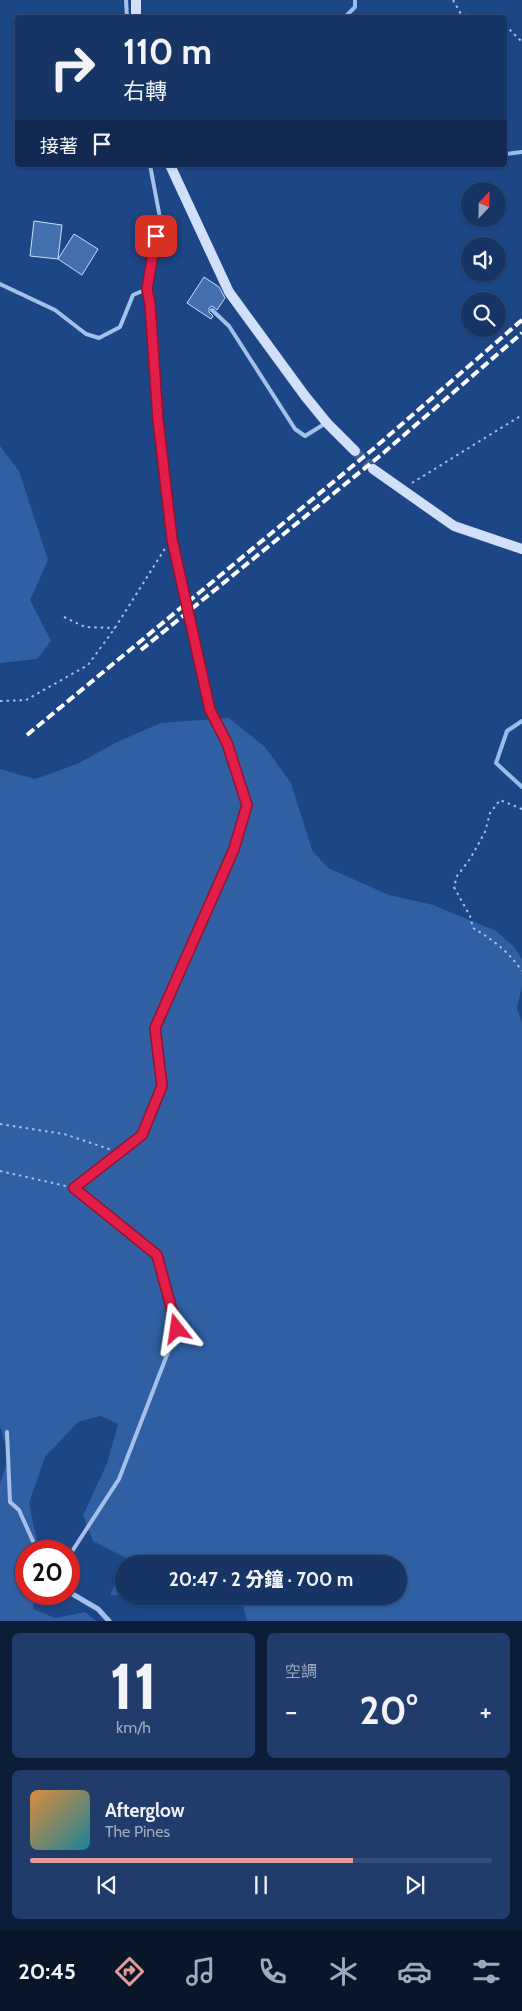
<!DOCTYPE html>
<html lang="zh-TW">
<meta charset="utf-8">
<style>
body{margin:0;font-family:Cabin,"Noto Sans TC",sans-serif;background:#1f3c6a;color:#f1f3f6;height:100vh;display:flex;flex-direction:column;font-size:19px;white-space:nowrap}
*{box-sizing:border-box;margin:0}
p{font-size:16px;color:#9eaabf}
.icon{flex:none;width:28px;height:28px;fill:none;stroke:currentColor;stroke-width:2;stroke-linecap:round;stroke-linejoin:round}
.map{position:relative;height:1621px;overflow:hidden}
.panel{display:flex;flex-direction:column;gap:12px;padding:12px;background:#0c1d37;flex:1}
.panel>*{flex:none}
.hud{position:absolute;left:15px;top:15px;width:492px;height:152px;border-radius:5px;box-shadow:0 1px 4px #0004,0 0 0 1px #354f78;background:#163464;color:#f1f3f6;overflow:hidden}
.needle{width:32px;rotate:22deg}
.buttons{position:absolute;left:461px;top:182px;display:grid;gap:10px}
.buttons a{display:grid;place-items:center;width:45px;height:45px;border-radius:50%;background:#163464;box-shadow:0 1px 4px #0004,0 0 0 1px #354f78;font-size:25px}
.speed{position:absolute;left:15px;top:1540px;display:flex;gap:10px;font-size:25px;font-weight:700;text-align:center}
.speed>*{display:grid;place-content:center;width:65px;height:65px;border-radius:50%;background:#163464;box-shadow:0 1px 4px #0004,0 0 0 1px #354f78;line-height:1}
.speed .limit{border:8px solid #d22;background:#fff;color:#111}
.pin{position:absolute;display:grid;place-items:center;width:42px;height:42px;color:#fff;margin:-21px;border-radius:10px;box-shadow:0 2px 8px #0006}
.me{position:absolute;width:55px;margin:-28px;rotate:345deg;stroke-linejoin:round;filter:drop-shadow(0 0 4px #0008)}
.turn{display:flex;align-items:center;gap:18px;height:105px;padding:0 25px;font-size:22px}
.turn .icon{width:65px;height:65px;stroke-width:2.5}
.turn b{display:block;font-size:35px;line-height:42px}
.then{display:flex;align-items:center;height:48px;padding:0 25px;background:#0003;gap:10px;font-size:19px}
.big{font-size:38px;font-weight:800;line-height:1.1}
.panel .card{flex:1;display:flex;flex-direction:column;justify-content:center;gap:8px;min-width:0;padding:0 18px;border-radius:8px;background:#1f3c6a}
.panel .dial{align-items:center;gap:0}
.dial b{font-size:65px;line-height:1}
.song{display:flex;align-items:center;gap:15px}
.cover{width:60px;height:60px;border-radius:8px;background:linear-gradient(135deg,hsl(30 70% 55%),hsl(190 70% 35%))}
.played{height:5px;border-radius:2px;background:linear-gradient(90deg,#e69b98 70%,#354f78 70%)}
.keys{display:flex;justify-content:space-around;direction:ltr}
.heat{display:flex;justify-content:space-between;align-items:center;font-size:28px;direction:ltr}
.panel .tiles{flex:1;display:grid;gap:12px;grid-template-columns:1fr 1fr}
.card:last-child{grid-column:span 2}
.trip{position:absolute;left:115px;top:1555px;width:292px;height:50px;border-radius:25px;background:#163464;box-shadow:0 1px 4px #0004,0 0 0 1px #354f78;font-weight:800;line-height:50px;text-align:center}
.menu{display:flex;height:80px;justify-content:space-around;align-items:center;background:#091528;color:#9eaabf}
.menu .icon{width:35px;height:35px}
.menu .current{color:#e69b98}
.menu b{font-size:22px;color:#f1f3f6}
.map>svg:first-child{display:block}
.green{fill:#305fa3}
.lines{fill:none;stroke-linecap:round;stroke-linejoin:round}
.stream{stroke:#98bced;stroke-width:4}
.building{fill:#4570af;stroke:#c9ddf8}
.secondary-tunnel{stroke:#3f6298;stroke-width:10;stroke-dasharray:10 5;stroke-linecap:butt}
.path{stroke:#a5c1eb;stroke-width:2;stroke-dasharray:2.5 4;stroke-linecap:butt}
.lane{stroke:#a5c1eb;stroke-width:4}
.street{stroke:#a5c1eb;stroke-width:5}
.secondary{stroke:#d0e0f8;stroke-width:10}
.rail{stroke:#fff;stroke-width:4;stroke-dasharray:9 4;stroke-linecap:butt}
.lane-bridge{stroke:#a5c1eb;stroke-width:4}
.route-casing{stroke:#92132f;stroke-width:12}
.route{stroke:#e11d48;stroke-width:9}
</style>
<div class="map">
<svg width="522" height="1621" viewBox="0 0 522 1621">
<rect width="100%" height="100%" fill="#1d4686"/>
<!-- green -->
<path class="green" d="M0 446 19 471 48 560 30 600 51 641 37 659 0 663Z
M229 718 265 747 291 783 312 850 328 868 389 895 433 905 496 931 513 946 522 959V986L517 1008 522 1023V1621H247L242 1602 154 1596H399V1564H124L126 1558 93 1541 83 1515 107 1464 118 1424 101 1416 78 1422 45 1457 29 1503 39 1551H26V1594H35L33 1609 55 1618 85 1612 96 1621H0V1483L9 1457 0 1426V769L35 779 77 764 117 742 161 723Z
M124 1565V1595H110Z"/>
<g class="lines">
<!-- stream -->
<path class="stream" d="M344 18 355 7V0
M505 154 522 152
M522 721 507 731 496 763 522 787"/>
</g>
<!-- building -->
<path class="building" d="M34 221 62 225 58 259 30 256Z
M74 234 98 249 82 275 58 259Z
M204 277 219 287 225 298 217 310 212 306 209 308V312L213 316 211 319 187 303Z"/>
<g class="lines">
<!-- secondary-tunnel -->
<path class="secondary-tunnel" d="M355 451 373 469"/>
<!-- path -->
<path class="path" d="M453 0 461 14 482 18
M505 25 522 42
M412 483 522 415
M64 617 85 627 115 628
M0 701 26 700 88 665 115 628 166 547
M522 809 500 800 490 813 485 832 470 859 457 876 454 887 470 916 473 928C492 939 509 952 522 971
M0 1124 64 1134 112 1150
M0 1171 66 1186"/>
<!-- lane -->
<path class="lane" d="M126 0 127 18
M150 165 160 218 147 289 150 304 158 420 172 539
M0 284 55 310 86 334 99 338 120 327 133 295 147 289
M212 310 229 326 295 429 305 436 326 423
M7 1432 10 1502 19 1510 36 1548 40 1551
M69 1556 119 1479 177 1329 157 1255 74 1188 142 1135 162 1086 155 1028 234 849 247 805 227 743 210 709"/>
<!-- street -->
<path class="street" d="M69 1592 98 1609 109 1621"/>
<!-- secondary -->
<path class="secondary" d="M136 18V0
M170 165 229 292 305 396 327 423 355 451
M373 469 454 526 522 549"/>
<!-- rail -->
<path class="rail" d="M141 650 381 455 522 333
M27 735 372 450 522 320"/>
<!-- lane-bridge -->
<path class="lane-bridge" d="M172 539 210 709"/>
</g>
<g class="lines">
<defs>
<path id="route" d="M156 236 147 289 150 304 158 420 172 539 210 710 227 743 247 805 234 849 155 1028 162 1086 142 1135 74 1188 157 1255 177 1329"/>
</defs>
<!-- route casing -->
<use href="#route" class="route-casing"/>
<!-- route -->
<use href="#route" class="route"/>
</g>
</svg>
<div class="buttons">
<a><svg class="needle" viewBox="-14 -14 28 28"><path d="M0-13l5 13h-10z" fill="#e53935"/><path d="M0 13l5-13h-10z" fill="#9eaabf"/></svg></a>
<a><svg class="icon" aria-label="sound" viewBox="0 0 24 24"><path d="M4 9h4l5-4v14l-5-4H4zM17 9q2 3 0 6"/></svg></a>
<a><svg class="icon" aria-label="search" viewBox="0 0 24 24"><circle cx="10" cy="10" r="6"/><path d="M15 15l6 6"/></svg></a>
</div>
<div class="speed"><div class="limit">20</div></div>
<div class="pin" style="left:156px;top:236px;background:#d93025"><svg class="icon" aria-label="arrive" viewBox="0 0 24 24"><path d="M6 21V4h12l-3 4 3 4H6"/></svg></div>
<svg class="me" style="left:177px;top:1329px" viewBox="-20 -20 40 40"><path d="M0-17L14 15 0 8-14 15z" fill="#e11d48" stroke="#fff" stroke-width="4"/></svg>
<div class="trip">20:47 · 2 分鐘 · 700 m</div>
<div class="hud">
<div class="turn"><svg class="icon" aria-label="right" viewBox="0 0 24 24"><path d="M7 20v-9h11M14 6l5 5-5 5"/></svg><div><b>110 m</b>右轉</div></div>
<div class="then">接著<svg class="icon" aria-label="arrive" viewBox="0 0 24 24"><path d="M6 21V4h12l-3 4 3 4H6"/></svg></div>
</div>
</div>
<section class="panel">
<div class="tiles">
<div class="card dial"><b>11</b><p>km/h</p></div>
<div class="card"><p>空調</p>
<div class="heat"><a>−</a><b class="big">20°</b><a>+</a></div>
</div>
<div class="card">
<div class="song"><i class="cover"></i><div><b>Afterglow</b><p>The Pines</p></div></div>
<div class="played"></div>
<div class="keys"><svg class="icon" aria-label="previous" viewBox="0 0 24 24"><path d="M18 5L8 12l10 7zM5 5v14"/></svg><svg class="icon" aria-label="pause" viewBox="0 0 24 24"><path d="M8 5v14M16 5v14"/></svg><svg class="icon" aria-label="next" viewBox="0 0 24 24"><path d="M6 5l10 7-10 7zM19 5v14"/></svg></div>
</div>
</div>
</section>
<nav class="menu">
<b>20:45</b>
<svg class="icon current" aria-label="directions" viewBox="0 0 24 24"><path d="M12 3l9 9-9 9-9-9zM9 14v-3h6M13 9l2 2-2 2"/></svg>
<svg class="icon" aria-label="music" viewBox="0 0 24 24"><path d="M9 18V5l10-2v13"/><circle cx="6" cy="18" r="3"/><circle cx="16" cy="16" r="3"/></svg>
<svg class="icon" aria-label="phone" viewBox="0 0 24 24"><path d="M5 4h4l2 5-3 2q2 4 5 5l2-3 5 2v4C11 20 4 13 5 4z"/></svg>
<svg class="icon" aria-label="climate" viewBox="0 0 24 24"><path d="M12 3v18M4 7l16 10M4 17L20 7"/></svg>
<svg class="icon" aria-label="car" viewBox="0 0 24 24"><path d="M5 17H2v-5l4-1 3-4h7l3 4 3 1v5h-3M9 17h6M6 11h13"/><circle cx="7" cy="17" r="2"/><circle cx="17" cy="17" r="2"/></svg>
<svg class="icon" aria-label="filters" viewBox="0 0 24 24"><path d="M4 7h16M4 17h16"/><circle cx="9" cy="7" r="2"/><circle cx="15" cy="17" r="2"/></svg>
</nav>
